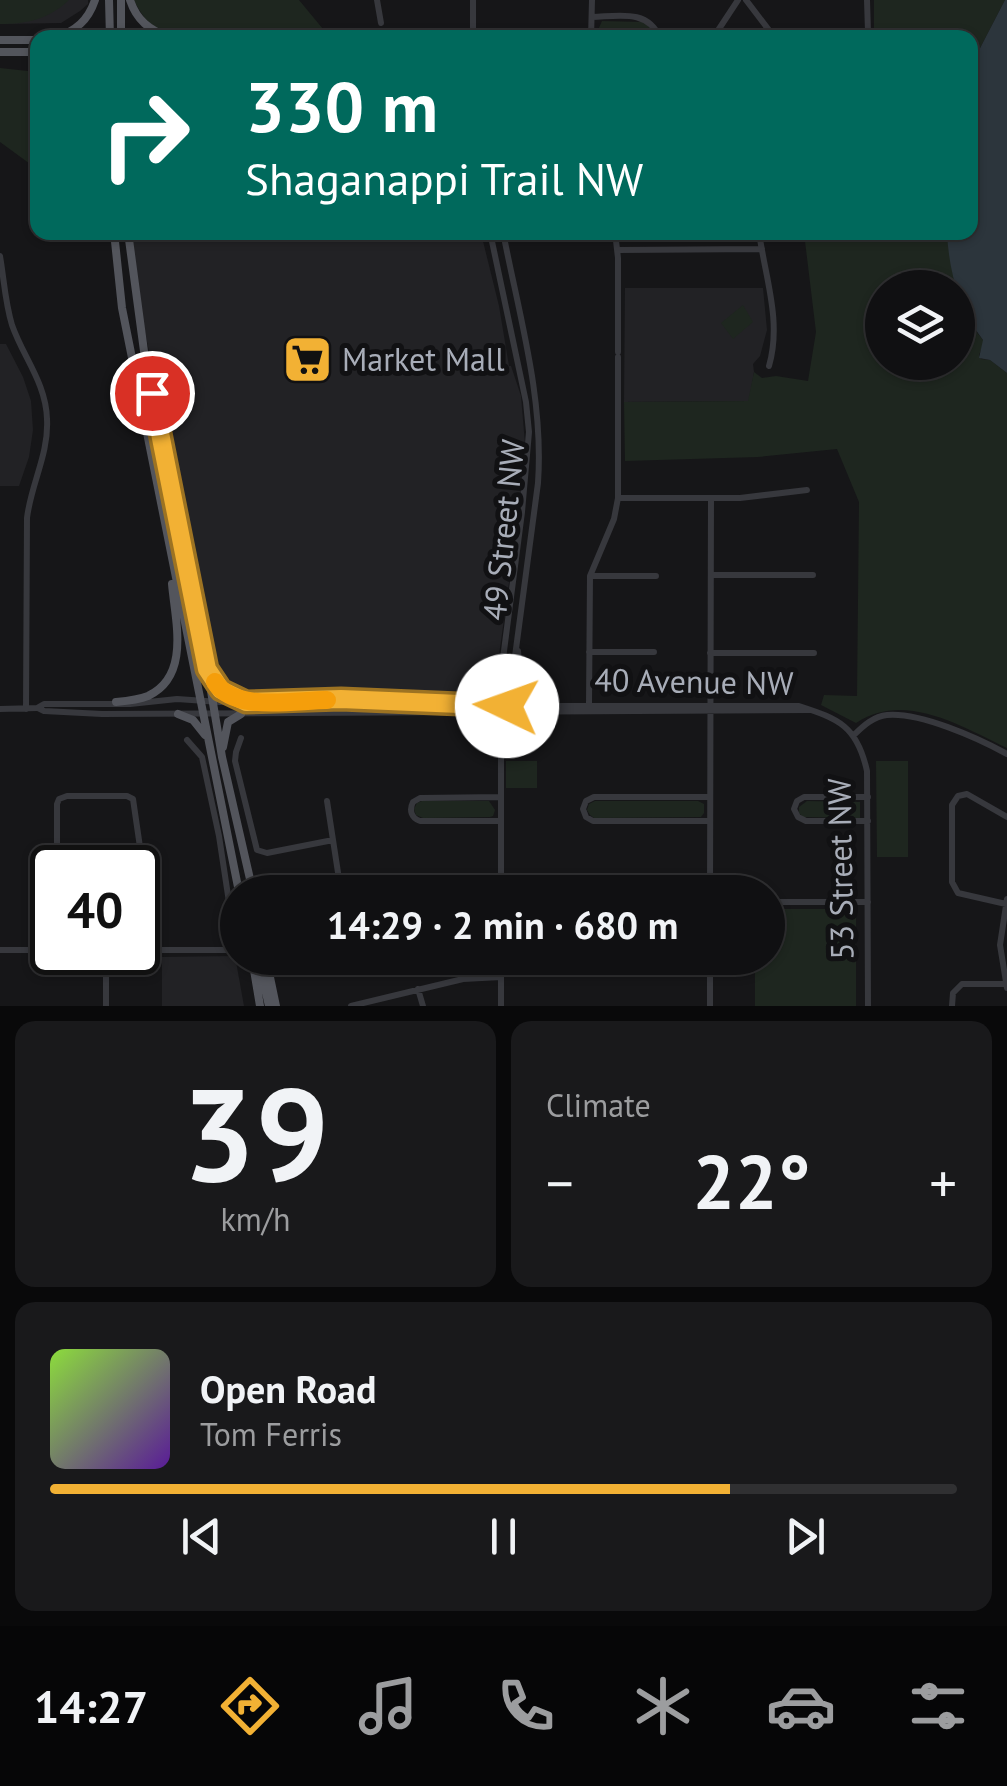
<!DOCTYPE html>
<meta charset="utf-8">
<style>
body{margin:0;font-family:"PT Sans",sans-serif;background:#19191b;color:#f1f3f6;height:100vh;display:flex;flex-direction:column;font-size:38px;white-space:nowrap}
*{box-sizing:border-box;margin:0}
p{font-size:32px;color:#9c9d9f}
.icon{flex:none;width:55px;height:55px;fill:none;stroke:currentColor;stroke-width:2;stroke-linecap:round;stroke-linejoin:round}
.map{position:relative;height:1006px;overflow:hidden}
.drawer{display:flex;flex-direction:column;gap:15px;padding:15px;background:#09090a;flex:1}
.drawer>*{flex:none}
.guide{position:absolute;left:30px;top:30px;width:948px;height:210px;border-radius:20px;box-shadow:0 2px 8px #0004,0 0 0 2px #303032;background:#00695c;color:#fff;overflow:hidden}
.fabs{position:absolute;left:865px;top:270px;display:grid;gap:20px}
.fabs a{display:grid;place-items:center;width:110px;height:110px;border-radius:50%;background:#101012;box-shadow:0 2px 8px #0004,0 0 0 2px #303032;font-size:50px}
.speed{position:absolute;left:30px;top:845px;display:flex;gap:20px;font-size:50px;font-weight:700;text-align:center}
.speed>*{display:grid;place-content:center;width:130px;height:130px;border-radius:50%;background:#101012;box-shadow:0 2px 8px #0004,0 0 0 2px #303032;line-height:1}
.speed .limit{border:5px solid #111;border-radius:15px;background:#fff;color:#111}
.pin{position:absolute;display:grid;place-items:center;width:85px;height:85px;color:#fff;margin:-42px;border:5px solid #fff;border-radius:50%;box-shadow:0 2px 10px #0007}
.me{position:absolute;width:110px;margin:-55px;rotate:273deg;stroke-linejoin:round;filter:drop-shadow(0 0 8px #0008)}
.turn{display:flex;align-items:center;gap:35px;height:210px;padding:0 50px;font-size:45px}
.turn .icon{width:130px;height:130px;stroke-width:2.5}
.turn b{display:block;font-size:70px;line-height:85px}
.big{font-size:75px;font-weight:700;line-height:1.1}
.drawer .widget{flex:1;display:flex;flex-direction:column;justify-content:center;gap:15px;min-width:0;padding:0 35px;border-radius:20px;background:#19191b}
.drawer .dial{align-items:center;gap:0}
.dial b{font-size:130px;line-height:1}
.song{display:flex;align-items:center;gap:30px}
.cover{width:120px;height:120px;border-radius:15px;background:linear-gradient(135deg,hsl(90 70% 55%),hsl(270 70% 35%))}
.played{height:10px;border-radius:5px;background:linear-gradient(90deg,#f2b134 75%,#303032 75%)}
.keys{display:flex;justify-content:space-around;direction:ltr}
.heat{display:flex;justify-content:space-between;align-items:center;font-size:55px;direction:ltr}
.drawer .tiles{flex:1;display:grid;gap:15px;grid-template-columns:1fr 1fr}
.widget:last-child{grid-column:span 2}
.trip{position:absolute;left:220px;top:875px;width:565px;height:100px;border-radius:50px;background:#101012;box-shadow:0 2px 8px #0004,0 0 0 2px #303032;font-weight:700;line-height:100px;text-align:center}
.menu{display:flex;height:160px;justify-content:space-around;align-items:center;background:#060607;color:#9c9d9f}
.menu .icon{width:70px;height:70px}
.menu .on{color:#f2b134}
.menu b{font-size:45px;color:#f1f3f6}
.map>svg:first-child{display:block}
.built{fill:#222225}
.green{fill:#1e261f}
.water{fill:#2c353c}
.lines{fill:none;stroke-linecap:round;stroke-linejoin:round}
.minor{stroke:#37383d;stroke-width:6}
.major{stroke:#53555c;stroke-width:8}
.route-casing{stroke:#9d7322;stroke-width:25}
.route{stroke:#f2b134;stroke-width:18}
.slow{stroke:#f59e0b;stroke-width:18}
.labels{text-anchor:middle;stroke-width:10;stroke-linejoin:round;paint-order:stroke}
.poi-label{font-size:32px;fill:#a8adb8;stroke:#111113;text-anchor:start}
.street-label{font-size:32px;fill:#a8adb8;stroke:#111113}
</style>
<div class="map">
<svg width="1007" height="1006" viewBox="0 0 1007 1006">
<rect width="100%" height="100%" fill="#161618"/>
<!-- built -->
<path class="built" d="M0 0H88V4L80 11 61 23 0 24Z
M131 233H481L499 306 509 366H511L521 396 525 444 519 510 513 520 511 540 512 552 511 562 507 566 511 568 494 692 229 691 212 673 143 321Z
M625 288H763L767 330 760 356 753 364 754 372 749 401 624 402Z
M0 344H6L23 377 31 401 33 430 29 457 19 486H0Z
M235 956 244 1006H162V957Z"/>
<!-- green -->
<path class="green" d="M0 0H69C49 19 27 24 0 24Z
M134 0H299L323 29V35L194 36C162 32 149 31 134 0Z
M874 0H1005L977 54 970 73V38L872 37 871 29H874Z
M602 21 644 22 654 32 650 37 603 38 598 30Z
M0 68 37 72V169L0 142Z
M804 233H947L956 287 882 288V362H958V292L971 325 983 340V345L979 355 981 359 990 360 1007 373V748C960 726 905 691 856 723L821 705 824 695 857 696 859 502 837 449 758 457 625 461 624 402 748 401 754 372 762 378 776 376 808 381 816 332Z
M743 305 753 322 733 339 721 323Z
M506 761H537V788H506Z
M908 761V857H877L876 761Z
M422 801H489L495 810 493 816 490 817 423 818 416 815 414 809 417 803Z
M595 801H698L704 804V813L701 817 594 818 590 815 587 810 589 804Z
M807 801 860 802V818L803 817 799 813V807Z
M768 909H856V1006H755V958H768Z"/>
<!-- water -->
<path class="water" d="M1005 0H1007V373L990 360 979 358 983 340C959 309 949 272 947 233L970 232V73L977 54Z"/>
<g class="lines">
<!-- minor -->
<path class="minor" d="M377 0 381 23
M473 0V38
M746 0 775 38
M593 17C619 16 648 9 660 38
M418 38H452
M591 38 592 0
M713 38 738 0
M865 38 868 32 867 0
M490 232 526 402 529 432 522 512 497 705 501 713V892
M503 232C519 315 544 398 538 483L510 694 505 708
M615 232 618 258V352
M759 232C765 277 782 321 769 366
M618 250 762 249
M0 256C4 279 5 302 12 325 23 357 46 383 47 419 49 454 31 484 27 518L26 709
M618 498H740L807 490
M711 575H813
M590 576H656
M518 651C520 676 525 694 551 703
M589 652H654
M710 653H814
M589 705 590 576 614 519 618 498V357
M38 708 44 711 102 714 809 710
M0 709 37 708 44 704H130L177 699 220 702 341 699 514 706H799C839 719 857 726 867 771L868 1006
M854 735C863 726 874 716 887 715 920 712 978 738 1007 754
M241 738 236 752 235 761 257 850 267 853 333 840
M187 740 202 757 219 836 229 902 230 950
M710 797H594L586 801 583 809 586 817 593 821H710
M868 797H804L797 801 794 809 798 817 806 821H868
M327 801 341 892
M501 821H420C411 818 409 810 413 802L420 798 501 797
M57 868V804L59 799 67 796H127L133 799 141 854V950
M710 892 711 498
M1007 899 1000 945 1007 988
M768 902H868
M1006 904 958 893 952 882V805L958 796 967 794 1007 817
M0 950H52
M139 950H238
M501 958V1006
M586 958H626
M710 958V1006
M418 989 423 1006
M106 1006V952
M351 1006 463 979 501 977
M952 1006 953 993 962 984H1006"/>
<!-- major -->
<path class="major" d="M109 0 110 38
M130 0C137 21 149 29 169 38
M56 38C76 30 88 21 95 0
M121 38V0
M0 40H38
M0 52H38
M114 232 122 308 239 892
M128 232 146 366 211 691 222 757 253 892
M208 671 221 690 246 702
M116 702C127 701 138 700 148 696 191 676 175 620 172 584
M178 714 193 720 205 735
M223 747 228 722 241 714
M252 958 260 1006
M258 958 269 1006
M266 958 276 1006"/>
</g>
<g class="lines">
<defs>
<path id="route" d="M152 393 207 669 221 690 246 702 341 699 507 706"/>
</defs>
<!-- route casing -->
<use href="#route" class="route-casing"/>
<!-- route -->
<use href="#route" class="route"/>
<!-- slow -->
<path class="slow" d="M215 682C235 713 295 700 327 700"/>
</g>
<!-- icons -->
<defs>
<symbol id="supermarket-square" viewBox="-11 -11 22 22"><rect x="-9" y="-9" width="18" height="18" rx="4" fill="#f2b134" stroke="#111113"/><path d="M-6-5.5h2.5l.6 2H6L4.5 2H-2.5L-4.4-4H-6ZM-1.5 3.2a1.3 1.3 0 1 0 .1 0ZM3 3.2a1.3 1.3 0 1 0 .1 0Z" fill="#111"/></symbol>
</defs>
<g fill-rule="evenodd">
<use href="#supermarket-square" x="280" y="332" width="55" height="55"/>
</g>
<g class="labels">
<!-- poi labels -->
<g class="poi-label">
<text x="342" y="371">Market Mall</text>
</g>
<!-- street labels -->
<g class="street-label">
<text transform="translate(504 530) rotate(-84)" y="11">49 Street NW</text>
<text transform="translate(694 682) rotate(1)" y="11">40 Avenue NW</text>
<text transform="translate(841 869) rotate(-91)" y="11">53 Street NW</text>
</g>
</g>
</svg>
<div class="fabs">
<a><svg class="icon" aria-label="layers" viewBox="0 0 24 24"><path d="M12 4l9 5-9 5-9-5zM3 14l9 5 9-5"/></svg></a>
</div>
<div class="speed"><div class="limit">40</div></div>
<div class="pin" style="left:152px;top:393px;background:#d93025"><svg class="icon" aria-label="arrive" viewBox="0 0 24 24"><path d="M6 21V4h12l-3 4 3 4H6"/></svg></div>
<svg class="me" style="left:507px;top:706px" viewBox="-20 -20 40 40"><circle r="19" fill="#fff"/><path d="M0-13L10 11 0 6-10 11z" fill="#f2b134"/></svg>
<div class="trip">14:29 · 2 min · 680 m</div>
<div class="guide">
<div class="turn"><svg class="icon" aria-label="right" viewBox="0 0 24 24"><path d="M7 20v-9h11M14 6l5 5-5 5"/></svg><div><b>330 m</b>Shaganappi Trail NW</div></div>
</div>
</div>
<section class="drawer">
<div class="tiles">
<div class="widget dial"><b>39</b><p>km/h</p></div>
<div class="widget"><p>Climate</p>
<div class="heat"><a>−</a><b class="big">22°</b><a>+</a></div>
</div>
<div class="widget">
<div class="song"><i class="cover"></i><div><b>Open Road</b><p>Tom Ferris</p></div></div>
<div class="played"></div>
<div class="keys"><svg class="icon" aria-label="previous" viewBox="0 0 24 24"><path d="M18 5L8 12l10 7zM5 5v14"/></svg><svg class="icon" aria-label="pause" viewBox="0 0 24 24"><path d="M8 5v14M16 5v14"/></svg><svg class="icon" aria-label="next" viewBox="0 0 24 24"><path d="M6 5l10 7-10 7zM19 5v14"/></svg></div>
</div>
</div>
</section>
<nav class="menu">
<b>14:27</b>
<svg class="icon on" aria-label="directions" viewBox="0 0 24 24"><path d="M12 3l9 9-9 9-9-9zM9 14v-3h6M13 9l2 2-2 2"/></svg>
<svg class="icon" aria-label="music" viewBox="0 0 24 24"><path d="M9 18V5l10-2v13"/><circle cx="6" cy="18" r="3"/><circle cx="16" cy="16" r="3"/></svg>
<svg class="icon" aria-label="phone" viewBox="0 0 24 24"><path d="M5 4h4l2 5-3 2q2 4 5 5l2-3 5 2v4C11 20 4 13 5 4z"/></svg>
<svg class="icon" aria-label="climate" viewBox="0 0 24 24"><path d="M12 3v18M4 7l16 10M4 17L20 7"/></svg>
<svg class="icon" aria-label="car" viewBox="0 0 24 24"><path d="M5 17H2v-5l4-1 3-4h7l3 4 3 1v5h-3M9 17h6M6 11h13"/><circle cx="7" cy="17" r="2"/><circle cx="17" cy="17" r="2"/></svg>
<svg class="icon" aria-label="filters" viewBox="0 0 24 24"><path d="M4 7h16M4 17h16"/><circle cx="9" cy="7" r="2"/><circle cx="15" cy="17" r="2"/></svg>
</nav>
